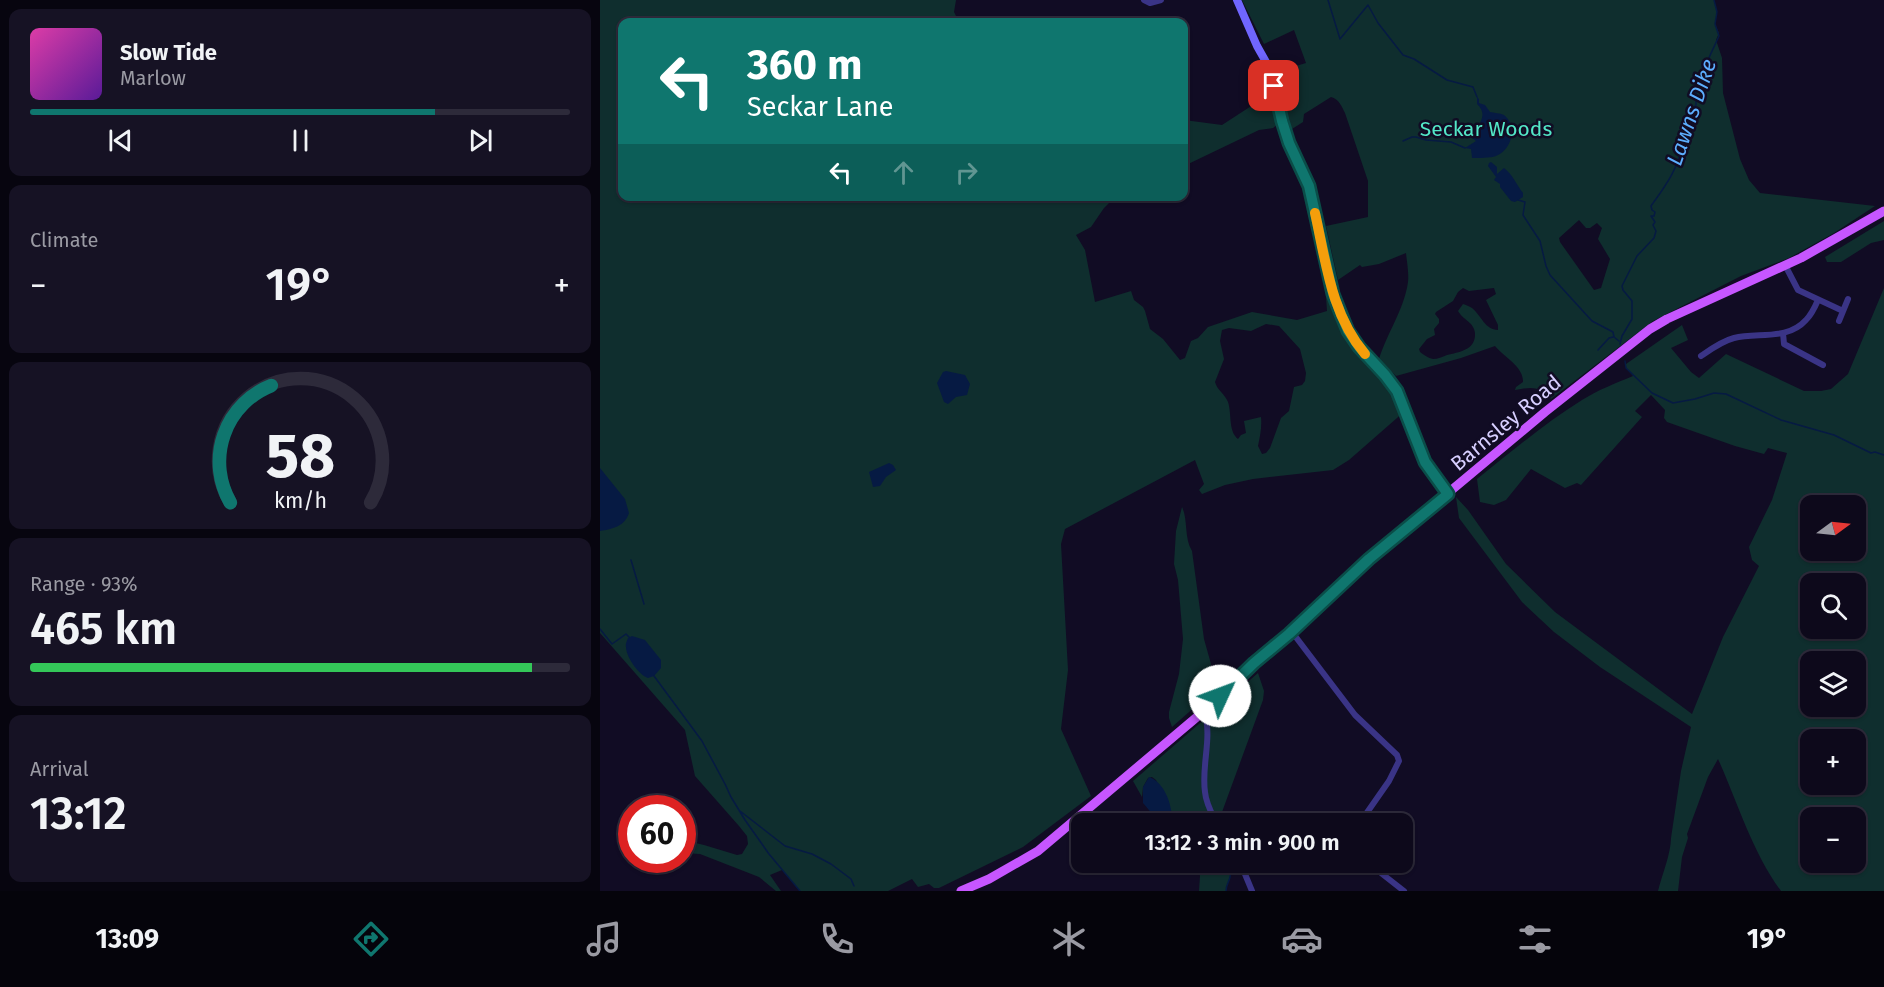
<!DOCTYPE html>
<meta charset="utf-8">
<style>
body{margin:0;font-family:"Fira Sans",sans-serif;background:#161224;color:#f1f3f6;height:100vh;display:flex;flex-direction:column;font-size:22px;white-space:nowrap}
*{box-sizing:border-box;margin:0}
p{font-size:20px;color:#9a9aa3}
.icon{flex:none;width:33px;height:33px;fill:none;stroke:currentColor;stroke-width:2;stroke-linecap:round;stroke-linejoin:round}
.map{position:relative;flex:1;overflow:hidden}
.side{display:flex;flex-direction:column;gap:9px;padding:9px;background:#07050f;width:600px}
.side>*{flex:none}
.top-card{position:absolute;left:18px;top:18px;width:570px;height:183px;border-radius:12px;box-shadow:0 2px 4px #0004,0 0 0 2px #2d2a3a;background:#0f766e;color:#fff;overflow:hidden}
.needle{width:39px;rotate:75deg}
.tools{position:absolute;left:1200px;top:495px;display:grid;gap:12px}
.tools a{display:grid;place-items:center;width:66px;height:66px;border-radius:12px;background:#0d091b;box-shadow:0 2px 4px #0004,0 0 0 2px #2d2a3a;font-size:30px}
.speed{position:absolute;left:18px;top:795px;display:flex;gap:12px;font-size:30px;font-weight:700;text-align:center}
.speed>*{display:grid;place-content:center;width:78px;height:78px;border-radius:50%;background:#0d091b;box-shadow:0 2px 4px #0004,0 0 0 2px #2d2a3a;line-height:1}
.speed .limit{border:9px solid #d22;background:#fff;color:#111}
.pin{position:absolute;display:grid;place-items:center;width:51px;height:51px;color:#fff;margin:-26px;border-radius:12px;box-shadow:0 3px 9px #0006}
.me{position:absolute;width:66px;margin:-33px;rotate:47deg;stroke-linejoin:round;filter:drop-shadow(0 0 4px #0008)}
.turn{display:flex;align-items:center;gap:21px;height:126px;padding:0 30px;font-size:27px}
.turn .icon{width:78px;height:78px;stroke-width:2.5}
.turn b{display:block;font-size:42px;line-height:51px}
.lanes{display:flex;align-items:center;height:57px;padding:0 30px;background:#0003;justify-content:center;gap:30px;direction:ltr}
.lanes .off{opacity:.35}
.big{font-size:45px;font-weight:600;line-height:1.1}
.side .tile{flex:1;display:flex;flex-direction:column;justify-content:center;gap:9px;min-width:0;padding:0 21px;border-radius:12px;background:#161224}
.side .dial{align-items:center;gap:0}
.dial svg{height:156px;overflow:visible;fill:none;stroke:#2d2a3a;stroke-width:7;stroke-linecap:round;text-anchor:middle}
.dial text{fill:#f1f3f6;stroke:none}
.song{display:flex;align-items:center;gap:18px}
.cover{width:72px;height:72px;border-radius:9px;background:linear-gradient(135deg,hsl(320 70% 55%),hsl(270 70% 35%))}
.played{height:6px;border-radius:3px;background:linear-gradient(90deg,#0f766e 75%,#2d2a3a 75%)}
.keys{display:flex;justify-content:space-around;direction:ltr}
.heat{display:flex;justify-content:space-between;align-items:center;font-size:33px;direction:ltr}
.charge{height:9px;border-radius:4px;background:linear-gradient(90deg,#34c759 93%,#2d2a3a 0)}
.trip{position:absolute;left:471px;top:813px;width:342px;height:60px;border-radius:12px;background:#0d091b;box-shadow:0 2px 4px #0004,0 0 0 2px #2d2a3a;font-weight:600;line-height:60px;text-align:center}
.dock{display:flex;height:96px;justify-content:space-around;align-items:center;background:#05040b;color:#9a9aa3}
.dock .icon{width:42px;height:42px}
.dock .on{color:#0f766e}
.dock b{font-size:27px;color:#f1f3f6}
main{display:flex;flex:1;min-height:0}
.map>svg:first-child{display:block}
.green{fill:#0f2e2e;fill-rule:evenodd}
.water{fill:#061a43}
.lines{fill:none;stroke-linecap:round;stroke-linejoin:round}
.stream{stroke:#061a43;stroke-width:1.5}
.street{stroke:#3a3486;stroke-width:6}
.secondary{stroke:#7066ff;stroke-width:8}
.primary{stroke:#c656ff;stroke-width:9}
.route-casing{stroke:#0a4d48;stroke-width:15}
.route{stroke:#0f766e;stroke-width:10}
.slow{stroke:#f59e0b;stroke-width:10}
.labels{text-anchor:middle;stroke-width:5;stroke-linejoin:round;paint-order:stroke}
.park-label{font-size:21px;fill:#53e7c7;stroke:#110c24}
.street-label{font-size:21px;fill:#d7cfff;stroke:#110c24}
.water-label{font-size:22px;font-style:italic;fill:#5daeff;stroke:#110c24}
</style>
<main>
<section class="side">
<div class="tile">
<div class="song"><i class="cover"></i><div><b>Slow Tide</b><p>Marlow</p></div></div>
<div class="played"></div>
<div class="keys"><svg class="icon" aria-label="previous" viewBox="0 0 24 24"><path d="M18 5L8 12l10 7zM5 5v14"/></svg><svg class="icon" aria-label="pause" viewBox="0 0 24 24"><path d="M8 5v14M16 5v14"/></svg><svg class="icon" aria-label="next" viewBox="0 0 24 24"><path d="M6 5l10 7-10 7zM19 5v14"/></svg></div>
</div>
<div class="tile"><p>Climate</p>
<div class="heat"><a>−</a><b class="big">19°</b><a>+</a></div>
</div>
<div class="tile dial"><svg viewBox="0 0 100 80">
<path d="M14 69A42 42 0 1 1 86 69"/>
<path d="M14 69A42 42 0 0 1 35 9" stroke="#0f766e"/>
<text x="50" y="56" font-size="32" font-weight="700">58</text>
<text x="50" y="72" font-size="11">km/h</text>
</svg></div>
<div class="tile"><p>Range · 93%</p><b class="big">465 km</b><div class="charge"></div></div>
<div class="tile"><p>Arrival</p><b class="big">13:12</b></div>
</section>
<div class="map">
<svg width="1284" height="891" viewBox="0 0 1284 891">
<rect width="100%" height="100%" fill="#110c24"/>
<!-- green -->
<path class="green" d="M0 0H356L354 12 359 22H22V196L503 197 509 203 504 208 491 227 476 235 485 250 495 302 531 291 534 300 543 307 545 311 550 329 563 339 580 360 585 358 591 341 598 338 608 327 652 312 697 320 727 311 726 297 733 294 749 331 785 375 805 411 749 460 733 470 653 479 625 485 602 494 599 490 604 484 595 460 465 529 461 544 468 670 461 729 491 796 423 847 339 888H334L329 884 318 887 312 879 288 891H200L182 870 170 875 181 891H176L159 877 100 854 83 853V840L104 845 137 855 142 854 148 844 147 836 139 826 95 776 85 730 0 633ZM666 324 679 326 700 349 706 373 705 381 702 385 694 387 689 411 681 418 670 448 666 453 662 454 658 446C660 436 662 427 661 417L644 421 646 433 641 435 638 439C628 431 632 414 628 402 625 394 617 390 615 382L624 359 620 341 622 330 629 328 651 331Z
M642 0H1114L1117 12 1115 24 1119 33 1116 40 1122 58 1123 93 1140 159 1149 180 1160 193 1275 206 1234 233 1189 258 1141 276 1053 321 951 399C938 386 933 387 915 390L916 387 923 382C924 367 904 357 895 346L861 358 796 376 779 359C787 333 804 310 808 282 809 273 807 263 806 253L779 264 762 267 760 265 738 280 726 226 768 217V181L745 113C742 107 739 99 731 97L704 114 703 122 692 129 673 73 706 63 694 30 664 44ZM979 220 986 228H990L997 223 1002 228 998 239 1010 259 1001 288 994 290 960 242 959 238ZM863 288 869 291 894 288 896 294 886 300 898 325V330C885 330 881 315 872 308 869 306 866 305 863 304L858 311C863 320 874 322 875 333 876 350 859 352 847 355 842 357 838 359 833 359 828 358 824 355 820 352L819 349 827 339 835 335 834 329 839 323V319L835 314 836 312 853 301 858 292Z
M670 69 682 121 673 128 659 130 584 166V120L622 125 662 99Z
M1284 221V240L1271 243 1241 262H1227L1225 257Z
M1284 288V891H1181C1152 852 1138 803 1118 759L1108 777 1087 834 1088 838 1082 857 1078 891H1058C1062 875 1071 853 1071 838L1081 771 1091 727 1000 667 954 632 922 602 859 518 856 497 868 510 906 564 955 612 1092 714 1123 637 1159 566 1152 560 1149 547 1172 500 1187 453 1168 448 1164 454 1135 446 1067 422 1064 418 1065 410 1051 395 1035 411 1042 417 981 485 977 483 965 488 931 469 906 500 894 505 880 502 877 479C911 452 945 423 982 400 998 390 1016 383 1033 376L1026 368V364L1082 325 1088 340 1071 348 1091 372 1099 378 1126 354 1204 391H1221L1231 389 1248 374ZM1210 506H1256V550H1210ZM1210 584H1256V628H1210ZM1210 662H1256V706H1210ZM1210 740H1256V784H1210ZM1210 818H1256V862H1210Z
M582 507C588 519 584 538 592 551L604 639 611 664 605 698 572 727 569 718V712L579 674 583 639 578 580 574 564 576 531Z
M658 673 664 691 663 700 618 823H572V815L556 780 552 777 548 778 543 787 542 797 533 781Z
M598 863H629L631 865C629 870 631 873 630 877 629 882 626 885 626 891H599L600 876Z"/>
<!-- water -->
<path class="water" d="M877 97 879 99V103L885 105 890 112C894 113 900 113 904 115 918 126 912 150 896 156 890 158 879 158 872 158L871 149 865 148 876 141 870 136 878 134 875 129 878 128C882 118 886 113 877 104Z
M891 162 897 167V174L904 168C913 175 916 184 923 193V197L915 202 911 201 900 187V184L894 180 896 177 888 166 889 163Z
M346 371 365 375 370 384 367 395 356 397 348 404 344 402 337 383 343 372Z
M289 463 293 465 296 470 286 477 280 486 273 487 269 472Z
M0 468 25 499 29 513C25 526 13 529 0 531Z
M32 636 45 640 61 660V668L54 676 48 678C39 675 26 657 26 647 25 644 27 641 28 638Z
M549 777C566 783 573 808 572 823H557L554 816 543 803V787Z"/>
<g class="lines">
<!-- stream -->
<path class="stream" d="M728 0 740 39 768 5 778 23 803 55 814 59 847 80 873 87 877 97
M803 141 812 137H816L826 140 851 142 865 148
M918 200 925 202 923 215 940 241 946 266 950 275 992 321 1013 332 1014 337 1019 341
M1020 344 1022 336 1032 319V301L1023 290 1022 286 1037 256 1054 238 1056 231 1053 225 1055 222 1051 216H1054L1055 212 1052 210 1051 206C1061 192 1083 163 1080 145L1092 109 1096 105V92L1101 75 1119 36 1115 24 1117 12 1114 0
M998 350 1009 338 1013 337
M1025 361 1026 368 1052 393 1073 403 1095 399 1114 393 1126 394 1181 420 1234 435 1271 453 1275 452 1284 455
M31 560 44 604
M0 629 12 644 26 634 29 637
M54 676 102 741 125 784 131 797 145 820 169 854 200 891
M140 811 185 846 212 854 231 864 251 879 254 886
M626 891C626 885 629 882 630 877 631 873 629 870 631 865L629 862"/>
<!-- street -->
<path class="street" d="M544 0 550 3 561 0
M1185 265 1198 290 1243 311
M1239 321 1248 299
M1183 333 1184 344 1223 365
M1101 356C1111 349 1122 341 1134 338 1158 332 1187 341 1206 320 1211 315 1215 307 1218 300
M692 632 755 715 797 755 799 761 789 781 759 824
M604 711C613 737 601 765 605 792 606 804 612 814 617 824
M640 862 652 891
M767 862 804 891"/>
<!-- secondary -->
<path class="secondary" d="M637 0 657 46 670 69 682 121 689 143 709 186 733 294 741 314 759 347 785 375 797 391 825 462 848 494"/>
<!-- primary -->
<path class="primary" d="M361 891 389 879 438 851 604 711 769 559 945 412 1050 329 1067 319 1201 258 1284 211"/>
</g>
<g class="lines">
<defs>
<path id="route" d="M620 696 654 663 689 634 769 559 848 494 825 462 797 391 785 375 759 347 748 331 741 314 733 294 709 186 689 143 682 121 674 86"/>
</defs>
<!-- route casing -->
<use href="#route" class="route-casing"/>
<!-- route -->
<use href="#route" class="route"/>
<!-- slow -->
<path class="slow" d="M715 213C726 262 731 314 765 354"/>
</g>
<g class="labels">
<!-- park labels -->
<g class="park-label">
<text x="886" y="136">Seckar Woods</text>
</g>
<!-- street labels -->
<g class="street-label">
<text transform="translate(906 423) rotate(-40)" y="7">Barnsley Road</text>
</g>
<!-- water labels -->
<g class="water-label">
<text transform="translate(1091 112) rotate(-71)" y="8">Lawns Dike</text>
</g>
</g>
</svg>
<div class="tools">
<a><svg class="needle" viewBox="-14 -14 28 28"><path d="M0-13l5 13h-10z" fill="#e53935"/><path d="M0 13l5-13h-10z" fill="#9a9aa3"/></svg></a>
<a><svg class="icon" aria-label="search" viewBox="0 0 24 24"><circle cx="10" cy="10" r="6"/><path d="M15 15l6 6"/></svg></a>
<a><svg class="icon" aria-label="layers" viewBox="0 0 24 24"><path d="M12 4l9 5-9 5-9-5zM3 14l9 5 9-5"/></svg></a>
<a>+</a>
<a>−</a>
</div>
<div class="speed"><div class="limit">60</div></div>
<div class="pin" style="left:674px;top:86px;background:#d93025"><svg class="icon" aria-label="arrive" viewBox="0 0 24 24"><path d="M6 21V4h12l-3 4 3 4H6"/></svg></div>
<svg class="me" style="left:620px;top:696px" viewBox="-20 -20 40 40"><circle r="19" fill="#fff"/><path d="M0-13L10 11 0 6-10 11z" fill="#0f766e"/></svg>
<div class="trip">13:12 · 3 min · 900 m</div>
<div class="top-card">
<div class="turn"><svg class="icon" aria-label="left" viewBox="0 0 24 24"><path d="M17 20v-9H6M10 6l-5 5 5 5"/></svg><div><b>360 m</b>Seckar Lane</div></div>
<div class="lanes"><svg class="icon" aria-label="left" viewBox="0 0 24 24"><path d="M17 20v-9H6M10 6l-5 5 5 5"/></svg><svg class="icon off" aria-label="ahead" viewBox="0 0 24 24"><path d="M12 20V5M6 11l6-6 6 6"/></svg><svg class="icon off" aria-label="right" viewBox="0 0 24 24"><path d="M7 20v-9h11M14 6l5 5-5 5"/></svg></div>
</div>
</div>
</main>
<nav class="dock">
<b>13:09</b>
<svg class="icon on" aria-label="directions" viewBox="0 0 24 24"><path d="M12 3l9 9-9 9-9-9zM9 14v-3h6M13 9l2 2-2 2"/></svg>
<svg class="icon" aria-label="music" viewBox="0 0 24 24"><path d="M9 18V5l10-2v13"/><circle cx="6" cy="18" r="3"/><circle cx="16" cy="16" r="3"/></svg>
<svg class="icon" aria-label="phone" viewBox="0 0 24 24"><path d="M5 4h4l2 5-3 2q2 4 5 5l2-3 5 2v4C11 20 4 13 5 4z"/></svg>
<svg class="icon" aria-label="climate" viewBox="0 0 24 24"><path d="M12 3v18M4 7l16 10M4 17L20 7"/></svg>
<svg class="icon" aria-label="car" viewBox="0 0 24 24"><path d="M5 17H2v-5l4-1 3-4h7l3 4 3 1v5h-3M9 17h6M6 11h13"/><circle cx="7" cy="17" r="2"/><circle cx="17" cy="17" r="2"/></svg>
<svg class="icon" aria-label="filters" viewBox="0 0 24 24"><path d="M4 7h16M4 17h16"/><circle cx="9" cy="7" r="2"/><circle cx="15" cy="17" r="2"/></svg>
<b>19°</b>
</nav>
